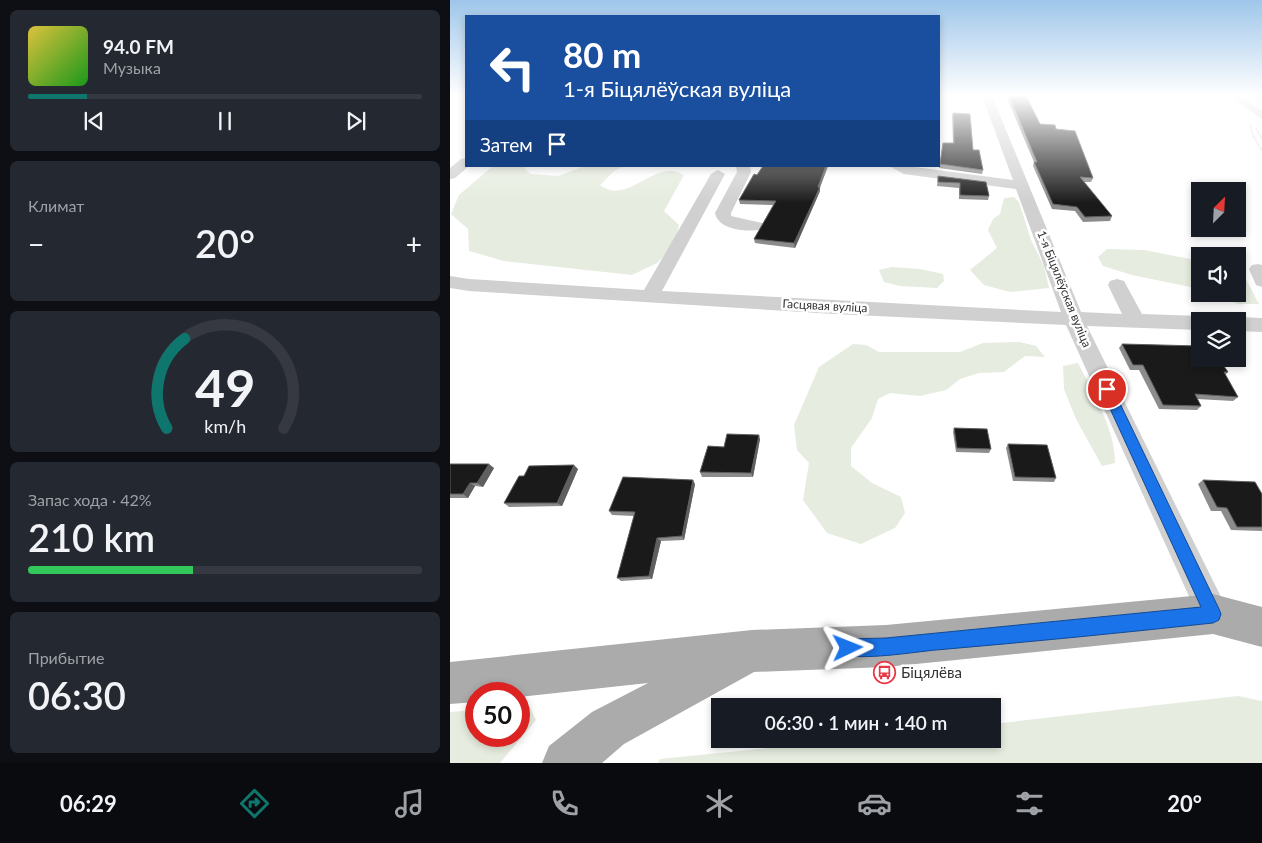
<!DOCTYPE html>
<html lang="ru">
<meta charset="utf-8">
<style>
body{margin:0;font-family:Lato,sans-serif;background:#242831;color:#f1f3f6;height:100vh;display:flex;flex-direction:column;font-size:19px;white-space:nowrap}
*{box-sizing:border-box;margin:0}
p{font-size:16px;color:#9ea1a6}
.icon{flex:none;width:28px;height:28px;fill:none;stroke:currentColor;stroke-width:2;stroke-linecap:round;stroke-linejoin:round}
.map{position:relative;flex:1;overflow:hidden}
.sheet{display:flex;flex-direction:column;gap:10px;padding:10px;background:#0d0f14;width:450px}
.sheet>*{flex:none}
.hud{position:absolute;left:15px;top:15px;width:475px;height:152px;border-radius:0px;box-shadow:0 2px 8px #0003;background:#1a4fa0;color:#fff;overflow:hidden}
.needle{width:32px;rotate:24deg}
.tools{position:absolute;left:741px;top:182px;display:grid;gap:10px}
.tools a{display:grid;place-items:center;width:55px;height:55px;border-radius:0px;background:#171b24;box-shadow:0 2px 8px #0003;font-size:25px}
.speed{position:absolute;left:15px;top:682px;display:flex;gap:10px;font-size:25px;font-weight:700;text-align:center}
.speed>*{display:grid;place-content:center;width:65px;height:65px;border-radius:50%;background:#171b24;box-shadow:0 2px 8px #0003;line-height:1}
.speed .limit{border:8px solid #d22;background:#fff;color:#111}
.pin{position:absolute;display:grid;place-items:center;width:42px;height:42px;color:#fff;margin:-21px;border:2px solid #fff;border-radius:50%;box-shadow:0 1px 5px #0007}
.me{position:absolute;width:55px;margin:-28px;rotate:88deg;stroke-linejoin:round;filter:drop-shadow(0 0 4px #0008)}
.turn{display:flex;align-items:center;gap:18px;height:105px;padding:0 15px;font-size:22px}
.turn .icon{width:65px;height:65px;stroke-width:2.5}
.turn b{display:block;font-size:35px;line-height:42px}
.then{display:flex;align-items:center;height:48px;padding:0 15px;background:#0003;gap:10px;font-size:19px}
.big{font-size:38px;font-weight:600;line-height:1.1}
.sheet .card{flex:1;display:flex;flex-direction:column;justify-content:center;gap:8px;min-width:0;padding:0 18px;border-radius:8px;background:#242831}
.sheet .dial{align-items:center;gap:0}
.dial svg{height:130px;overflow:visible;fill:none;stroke:#363941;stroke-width:7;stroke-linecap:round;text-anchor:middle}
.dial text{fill:#f1f3f6;stroke:none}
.song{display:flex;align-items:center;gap:15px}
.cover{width:60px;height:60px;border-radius:8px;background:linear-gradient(135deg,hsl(50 70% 55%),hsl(120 70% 35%))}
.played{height:5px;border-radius:2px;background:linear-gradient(90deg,#0f766e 15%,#363941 15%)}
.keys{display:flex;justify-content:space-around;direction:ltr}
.heat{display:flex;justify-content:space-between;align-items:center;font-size:28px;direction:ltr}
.charge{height:8px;border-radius:4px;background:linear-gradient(90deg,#34c759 42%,#363941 0)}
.trip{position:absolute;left:261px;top:698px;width:290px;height:50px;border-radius:0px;background:#171b24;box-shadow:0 2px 8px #0003;font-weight:600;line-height:50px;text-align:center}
.dock{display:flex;height:80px;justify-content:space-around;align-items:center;background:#090b0e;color:#9ea1a6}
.dock .icon{width:35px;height:35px}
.dock .current{color:#0f766e}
.dock b{font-size:22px;color:#f1f3f6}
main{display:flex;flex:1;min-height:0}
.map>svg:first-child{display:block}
.green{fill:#e6ecdf}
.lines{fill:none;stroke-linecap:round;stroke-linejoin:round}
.path{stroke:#cdcdcd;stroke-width:2;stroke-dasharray:1 1;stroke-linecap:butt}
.minor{fill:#d0d0d0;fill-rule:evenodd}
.major{fill:#ababab;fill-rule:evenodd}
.wall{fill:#8c8c8c}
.shaded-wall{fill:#5f5f5f}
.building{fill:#1a1a1a;stroke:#5f5f5f}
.route{fill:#1a73e8;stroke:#114b97}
.labels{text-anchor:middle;stroke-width:5;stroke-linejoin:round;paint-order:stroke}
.street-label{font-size:12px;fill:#333;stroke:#fff}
.near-poi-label{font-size:15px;fill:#333;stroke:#fff;text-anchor:start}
</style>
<main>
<section class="sheet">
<div class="card">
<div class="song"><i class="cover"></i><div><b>94.0 FM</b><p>Музыка</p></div></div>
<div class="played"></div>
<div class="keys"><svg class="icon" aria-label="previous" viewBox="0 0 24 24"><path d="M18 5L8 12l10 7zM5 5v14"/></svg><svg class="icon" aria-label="pause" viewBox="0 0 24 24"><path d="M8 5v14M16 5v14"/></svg><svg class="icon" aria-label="next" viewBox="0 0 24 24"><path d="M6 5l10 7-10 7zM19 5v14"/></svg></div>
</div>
<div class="card"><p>Климат</p>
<div class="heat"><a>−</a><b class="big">20°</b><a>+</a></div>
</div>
<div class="card dial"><svg viewBox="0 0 100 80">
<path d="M14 69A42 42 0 1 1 86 69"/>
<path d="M14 69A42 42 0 0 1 25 14" stroke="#0f766e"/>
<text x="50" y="56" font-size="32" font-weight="700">49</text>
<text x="50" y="72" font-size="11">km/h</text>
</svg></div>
<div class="card"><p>Запас хода · 42%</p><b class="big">210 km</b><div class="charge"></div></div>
<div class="card"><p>Прибытие</p><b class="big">06:30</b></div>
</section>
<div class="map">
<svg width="812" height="763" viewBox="0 0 812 763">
<rect width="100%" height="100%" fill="#fff"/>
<!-- green -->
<path class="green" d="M43 166H73L80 174 108 176 135 166H174L164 171 150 185C173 204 198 169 223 171 226 171 231 174 234 175L214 211 229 225 224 246 207 263 182 275 54 261 19 251 18 229 1 214 9 195Z
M564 197 569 202 581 240 594 266 599 288 560 292 534 285 520 270 547 248 538 230 543 219 550 214 554 198Z
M657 249 694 250 750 261V289L682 275 653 266 648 257Z
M788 264 809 304H788L761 294H788Z
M442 267 470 269 493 274 494 281 487 288 450 286 434 282 429 270Z
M570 342 586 346 595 357 575 356 554 372 529 373 510 379 496 390 470 396 440 393 428 399 422 418 401 448V466L422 483 451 497 455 513 445 528 411 544 377 533 353 500 359 463 347 450 344 425 369 367 403 344 416 345 429 352H510L533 343Z
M628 363C642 391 666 431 665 463L652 466 626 419 614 389 613 366Z
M788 696 812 701V763H208L210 759 406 739H542L543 724Z
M69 708H80L86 720 50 763H0V712L26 710V736H69Z"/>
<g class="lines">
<!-- path -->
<path class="path" d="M800 124 803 135 812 151
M806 128 812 139"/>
<!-- minor -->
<path class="minor" d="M532 96H542L631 312 672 314 658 285 660 281 667 279 674 281 692 314 750 316 757 318 759 321H750V330L637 326 774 603 779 614 774 625 763 630 752 625 616 325 384 314 19 291 0 288V276L19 279 194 290 261 174 268 170 275 174 212 291 611 312 566 189 454 174 439 166H457L563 180Z
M779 96H791L812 111V119Z
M16 158V166H19L5 178 0 179V168L11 159Z
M286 166H300L301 172 281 213V216L312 223 314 226 312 229C298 233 268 230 265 213L287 172Z
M808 264 812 265V287L806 285 799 269 802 265Z
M788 317 812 318V332L788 331V321H780Z"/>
<!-- major -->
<path class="major" d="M763 594 812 607V647L763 634 436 667 304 672 174 744 152 763H92L99 746 142 712 198 683 69 697V694H26V702L0 704V662L302 630 436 625Z"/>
</g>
<!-- wall -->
<path class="wall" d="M556 96H576L590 124 606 129 643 178 641 182H634L662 216 660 221 633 222 625 211 602 209 583 166 584 162Z
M503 113 523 150 533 170 532 174 489 168 493 143H503L502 117Z
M313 166H378L370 187V191L345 248 305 243 304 239 323 205 290 204 289 200Z
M488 176 536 182 539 196 538 200 509 199V188L487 186Z
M672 344 778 372 775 375 788 397 783 401 747 399 751 406 747 410 709 409 689 370H680L669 348Z
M504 428 541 449 539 453 506 452 503 432Z
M310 439 303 477H252L250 472 274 447Z
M558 444 606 478 604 482 563 481 556 448Z
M0 464 44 468 33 487 25 486 18 498H0Z
M128 469 112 506 59 507 54 503 74 476Z
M753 480 812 494V531L781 530 771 511H761L748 484Z
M245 484 234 540 211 541 202 579 171 581 167 578 184 516 162 515 159 511Z"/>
<!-- shaded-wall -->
<path class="shaded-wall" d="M376 166H378L369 190 370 187V191L345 248 344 243Z
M309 435 310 439 303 477 301 473Z
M39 464 44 468 33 487 27 483Z
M124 465 128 469 112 506 107 503Z
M243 480 245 484 234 540 232 536Z
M20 483 25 486 18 498 13 494Z
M207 538 211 541 202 579 199 576Z"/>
<!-- building -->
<path class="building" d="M559 96H576L590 124 605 125 606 129 625 131 643 178 630 177 662 216 635 217 627 207 603 204 584 162H587Z
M503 113 520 114 523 150H529L533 170 490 164 493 143H504Z
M313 166H376L368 187H370L344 243 304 239 326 201 289 200 304 174 307 175Z
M488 176 536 182 539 196 510 195V183L488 182Z
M672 344 750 346V359H769L778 372H774L788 397 745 394 751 406 713 405 693 365H683Z
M504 428 537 429 541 449 507 448Z
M277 434 309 435 301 473 250 472 258 446 274 447Z
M558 444 597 445 606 478 565 477Z
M0 464H39L27 483H20L13 494H0Z
M124 465 107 503H54L69 476H74L79 466Z
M173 477 243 480 232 536 207 538 199 576 167 578 185 512 159 511Z
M753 480 805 482 812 494V527H787L777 508 767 507Z"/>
<!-- sky -->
<linearGradient id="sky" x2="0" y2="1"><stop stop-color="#9ec6ea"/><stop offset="0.47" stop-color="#fff"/><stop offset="1" stop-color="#fff" stop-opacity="0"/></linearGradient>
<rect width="812" height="203" fill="url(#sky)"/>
<!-- route -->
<path class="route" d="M657 385 663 389 769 609 771 614 769 620 763 623C671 633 579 642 486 650 464 652 410 661 392 654L389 648 392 641 398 639 436 638 751 607 651 389Z"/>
<!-- icons -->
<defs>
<symbol id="bus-ring" viewBox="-11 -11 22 22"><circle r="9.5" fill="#fff" stroke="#e63946" stroke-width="1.5"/><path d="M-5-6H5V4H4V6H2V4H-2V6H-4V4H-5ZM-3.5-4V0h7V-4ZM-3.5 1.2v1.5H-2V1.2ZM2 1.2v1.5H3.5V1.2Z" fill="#e63946"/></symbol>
</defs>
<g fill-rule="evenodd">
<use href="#bus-ring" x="422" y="660" width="25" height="25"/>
</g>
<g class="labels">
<!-- street labels -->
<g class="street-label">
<text transform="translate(614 289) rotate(68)" y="4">1-я Біцялёўская вуліца</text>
<text transform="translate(375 306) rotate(3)" y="4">Гасцявая вуліца</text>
</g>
<!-- near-poi labels -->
<g class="near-poi-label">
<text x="451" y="678">Біцялёва</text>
</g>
</g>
</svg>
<div class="tools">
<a><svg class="needle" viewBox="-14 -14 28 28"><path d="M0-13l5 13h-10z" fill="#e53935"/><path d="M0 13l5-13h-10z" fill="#9ea1a6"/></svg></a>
<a><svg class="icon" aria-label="sound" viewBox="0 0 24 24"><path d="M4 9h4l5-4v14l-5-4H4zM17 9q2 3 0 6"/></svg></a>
<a><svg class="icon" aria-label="layers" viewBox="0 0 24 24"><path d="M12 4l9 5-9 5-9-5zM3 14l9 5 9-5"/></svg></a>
</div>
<div class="speed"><div class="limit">50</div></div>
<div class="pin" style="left:657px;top:389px;background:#d93025"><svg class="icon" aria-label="arrive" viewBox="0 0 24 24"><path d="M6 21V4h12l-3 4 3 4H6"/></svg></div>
<svg class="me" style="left:398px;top:648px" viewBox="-20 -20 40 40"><path d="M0-17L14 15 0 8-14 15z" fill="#1a73e8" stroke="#fff" stroke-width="4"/></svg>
<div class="trip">06:30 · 1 мин · 140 m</div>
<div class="hud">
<div class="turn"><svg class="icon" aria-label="left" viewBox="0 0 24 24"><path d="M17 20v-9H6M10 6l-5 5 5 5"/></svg><div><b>80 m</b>1-я Біцялёўская вуліца</div></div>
<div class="then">Затем<svg class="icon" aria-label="arrive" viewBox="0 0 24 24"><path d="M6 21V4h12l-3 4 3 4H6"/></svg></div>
</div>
</div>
</main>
<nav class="dock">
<b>06:29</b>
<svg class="icon current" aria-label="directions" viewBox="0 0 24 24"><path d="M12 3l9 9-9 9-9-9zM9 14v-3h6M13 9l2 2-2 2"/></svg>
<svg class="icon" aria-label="music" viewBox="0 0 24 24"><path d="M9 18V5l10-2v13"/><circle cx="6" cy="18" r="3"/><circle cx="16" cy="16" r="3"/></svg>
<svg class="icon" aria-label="phone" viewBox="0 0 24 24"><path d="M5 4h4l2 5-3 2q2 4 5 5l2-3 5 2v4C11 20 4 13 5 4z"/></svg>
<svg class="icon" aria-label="climate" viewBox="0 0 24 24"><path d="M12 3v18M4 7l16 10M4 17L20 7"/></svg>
<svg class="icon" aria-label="car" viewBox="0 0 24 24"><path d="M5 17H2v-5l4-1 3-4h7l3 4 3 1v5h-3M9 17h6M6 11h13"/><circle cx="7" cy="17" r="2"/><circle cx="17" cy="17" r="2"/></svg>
<svg class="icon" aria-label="filters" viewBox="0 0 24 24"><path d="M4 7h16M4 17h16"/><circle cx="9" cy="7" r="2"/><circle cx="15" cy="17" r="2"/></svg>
<b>20°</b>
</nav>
